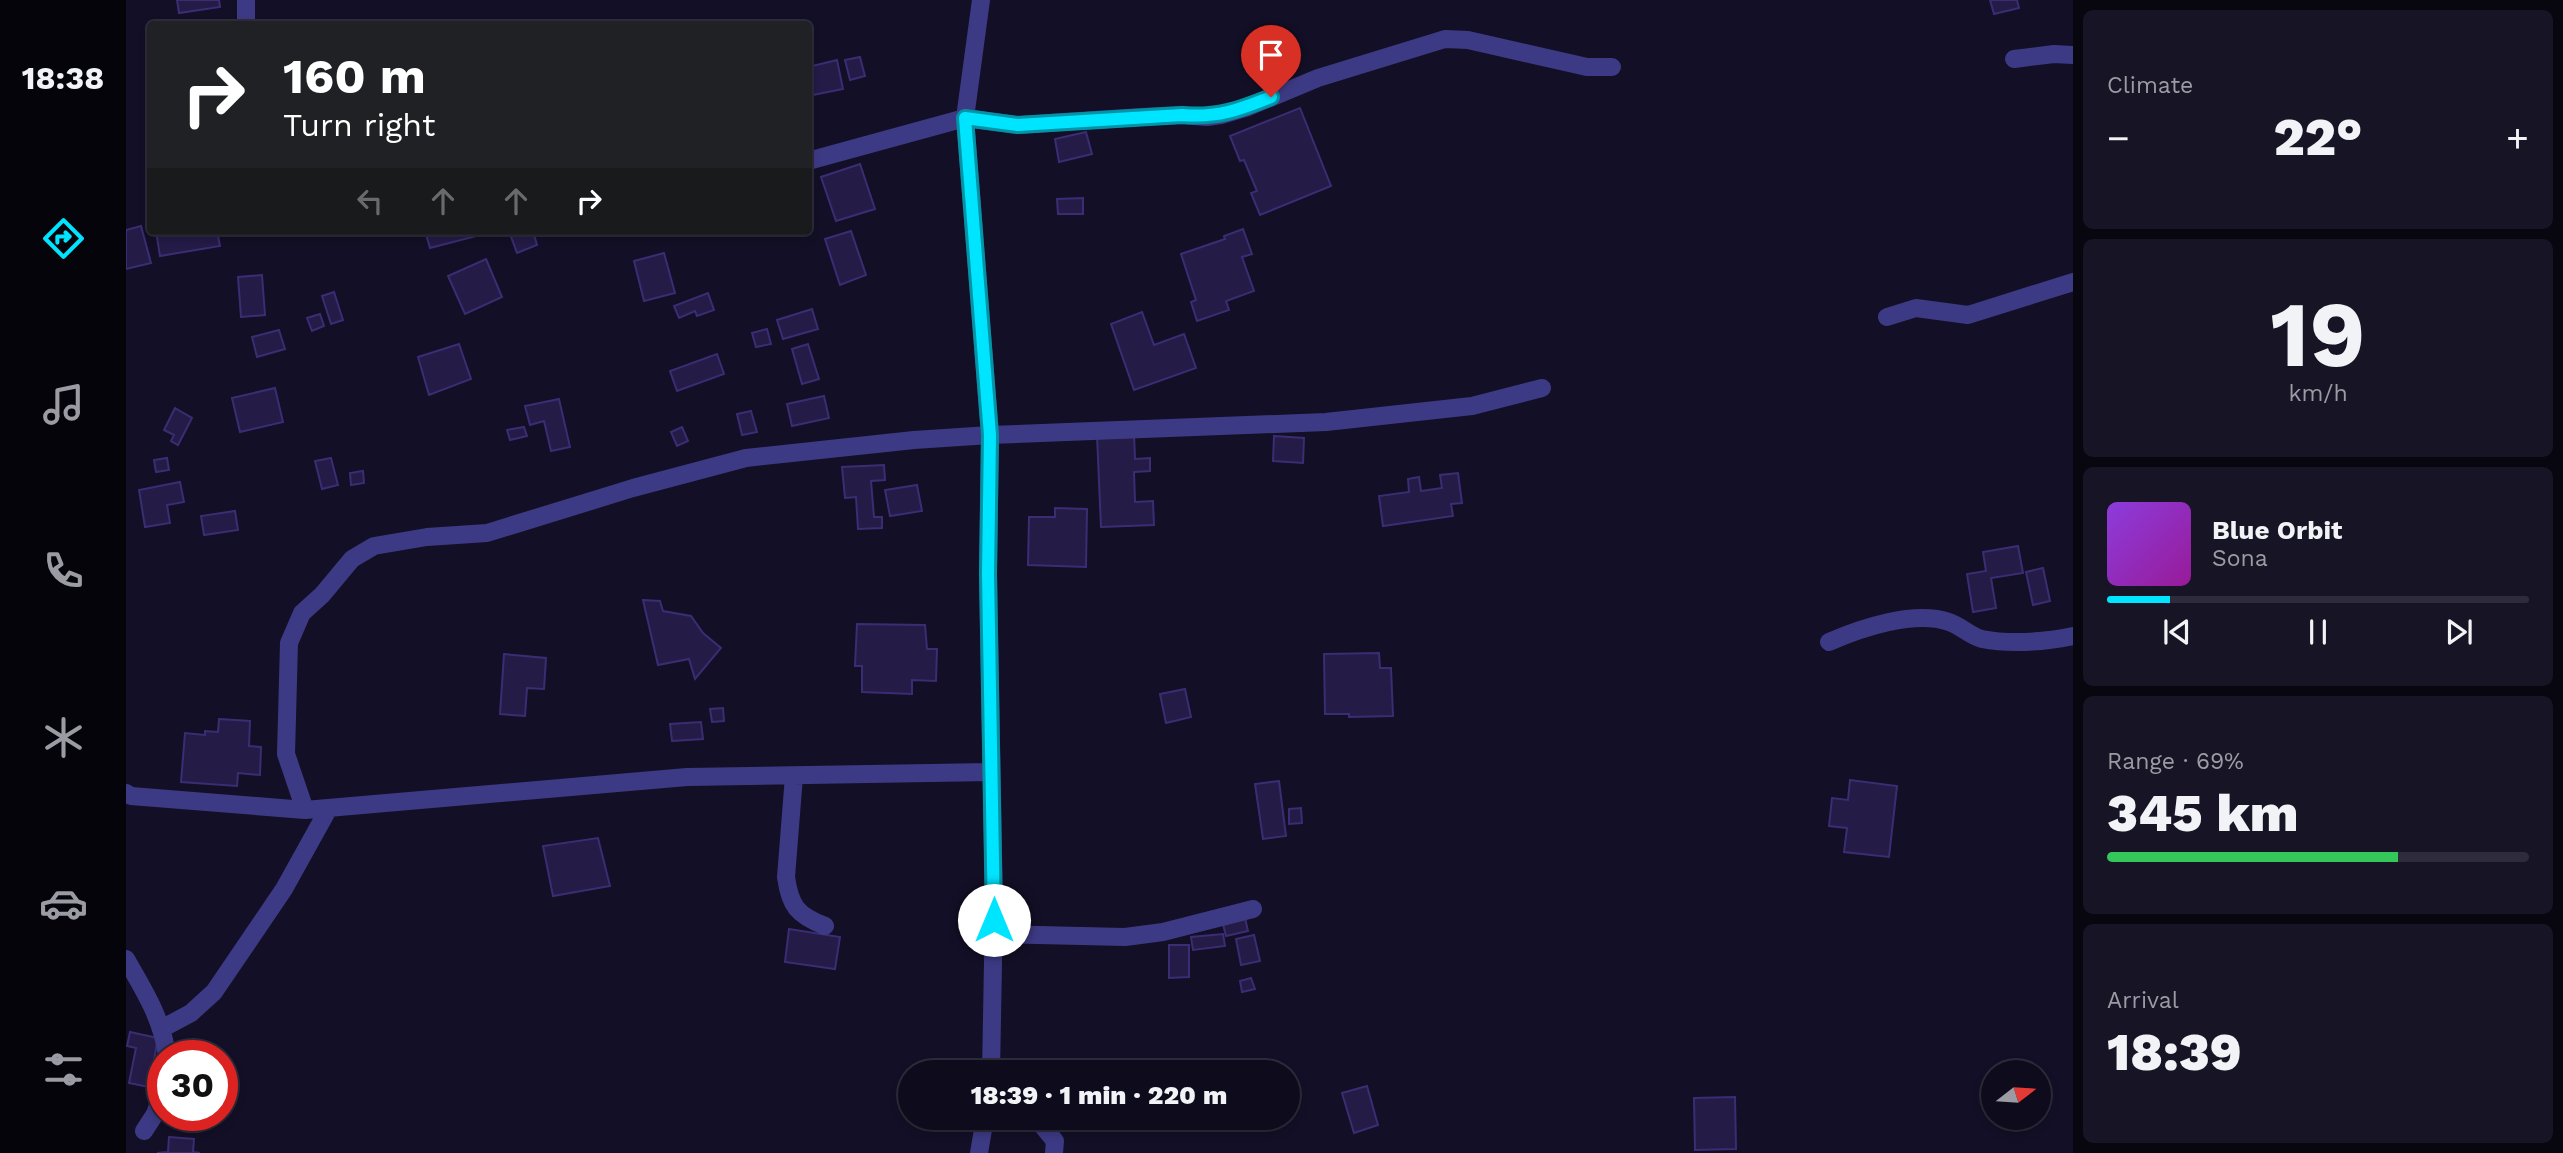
<!DOCTYPE html>
<meta charset="utf-8">
<style>
body{margin:0;font-family:"Work Sans",sans-serif;background:#171425;color:#f1f3f6;height:100vh;display:flex;flex-direction:column;font-size:26px;white-space:nowrap}
*{box-sizing:border-box;margin:0}
p{font-size:23px;color:#9b9ba3}
.icon{flex:none;width:38px;height:38px;fill:none;stroke:currentColor;stroke-width:2;stroke-linecap:round;stroke-linejoin:round}
.map{position:relative;flex:1;overflow:hidden}
.sheet{display:flex;flex-direction:column;gap:10px;padding:10px;background:#08060f;width:490px}
.sheet>*{flex:none}
.guide{position:absolute;left:21px;top:21px;width:665px;height:214px;border-radius:7px;box-shadow:0 4px 10px #0003,0 0 0 2px #2e2b3b;background:#202124;color:#fff;overflow:hidden}
.needle{width:46px;rotate:73deg}
.buttons{position:absolute;left:1855px;top:1060px;display:grid;gap:14px}
.buttons a{display:grid;place-items:center;width:70px;height:70px;border-radius:50%;background:#0e0b1c;box-shadow:0 4px 10px #0003,0 0 0 2px #2e2b3b;font-size:35px}
.speed{position:absolute;left:21px;top:1040px;display:flex;gap:14px;font-size:35px;font-weight:700;text-align:center}
.speed>*{display:grid;place-content:center;width:91px;height:91px;border-radius:50%;background:#0e0b1c;box-shadow:0 4px 10px #0003,0 0 0 2px #2e2b3b;line-height:1}
.speed .limit{border:10px solid #d22;background:#fff;color:#111}
.pin{position:absolute;display:grid;place-items:center;width:60px;height:60px;color:#fff;margin:-72px -30px;border-radius:50% 50% 50% 0;rotate:-45deg;box-shadow:0 0 7px #0007}
.pin .icon{rotate:45deg}
.me{position:absolute;width:77px;margin:-38px;rotate:0deg;stroke-linejoin:round;filter:drop-shadow(0 0 5px #0008)}
.turn{display:flex;align-items:center;gap:24px;height:147px;padding:0 21px;font-size:32px}
.turn .icon{width:91px;height:91px;stroke-width:2.5}
.turn b{display:block;font-size:49px;line-height:60px}
.lanes{display:flex;align-items:center;height:66px;padding:0 21px;background:#0003;justify-content:center;gap:35px;direction:ltr}
.lanes .off{opacity:.35}
.big{font-size:52px;font-weight:800;line-height:1.1}
.sheet .card{flex:1;display:flex;flex-direction:column;justify-content:center;gap:10px;min-width:0;padding:0 24px;border-radius:10px;background:#171425}
.sheet .dial{align-items:center;gap:0}
.dial b{font-size:91px;line-height:1}
.song{display:flex;align-items:center;gap:21px}
.cover{width:84px;height:84px;border-radius:10px;background:linear-gradient(135deg,hsl(270 70% 55%),hsl(300 70% 35%))}
.played{height:7px;border-radius:4px;background:linear-gradient(90deg,#00e5ff 15%,#2e2b3b 15%)}
.keys{display:flex;justify-content:space-around;direction:ltr}
.heat{display:flex;justify-content:space-between;align-items:center;font-size:38px;direction:ltr}
.charge{height:10px;border-radius:5px;background:linear-gradient(90deg,#34c759 69%,#2e2b3b 0)}
.trip{position:absolute;left:772px;top:1060px;width:402px;height:70px;border-radius:35px;background:#0e0b1c;box-shadow:0 4px 10px #0003,0 0 0 2px #2e2b3b;font-weight:800;line-height:70px;text-align:center}
main{display:flex;flex:1;min-height:0}
.tabs{display:flex;flex-direction:column;width:126px;justify-content:space-around;align-items:center;background:#06040b;color:#9b9ba3}
.tabs .icon{width:49px;height:49px}
.tabs .on{color:#00e5ff}
.tabs b{font-size:32px;color:#f1f3f6}
.map>svg:first-child{display:block}
.building{fill:#241b47;stroke:#3b2d73;stroke-width:2}
.lines{fill:none;stroke-linecap:round;stroke-linejoin:round}
.street{stroke:#3d3a85;stroke-width:18}
.route-casing{stroke:#0095a6;stroke-width:18}
.route{stroke:#00e5ff;stroke-width:12}
</style>
<main>
<nav class="tabs">
<b>18:38</b>
<svg class="icon on" aria-label="directions" viewBox="0 0 24 24"><path d="M12 3l9 9-9 9-9-9zM9 14v-3h6M13 9l2 2-2 2"/></svg>
<svg class="icon" aria-label="music" viewBox="0 0 24 24"><path d="M9 18V5l10-2v13"/><circle cx="6" cy="18" r="3"/><circle cx="16" cy="16" r="3"/></svg>
<svg class="icon" aria-label="phone" viewBox="0 0 24 24"><path d="M5 4h4l2 5-3 2q2 4 5 5l2-3 5 2v4C11 20 4 13 5 4z"/></svg>
<svg class="icon" aria-label="climate" viewBox="0 0 24 24"><path d="M12 3v18M4 7l16 10M4 17L20 7"/></svg>
<svg class="icon" aria-label="car" viewBox="0 0 24 24"><path d="M5 17H2v-5l4-1 3-4h7l3 4 3 1v5h-3M9 17h6M6 11h13"/><circle cx="7" cy="17" r="2"/><circle cx="17" cy="17" r="2"/></svg>
<svg class="icon" aria-label="filters" viewBox="0 0 24 24"><path d="M4 7h16M4 17h16"/><circle cx="9" cy="7" r="2"/><circle cx="15" cy="17" r="2"/></svg>
</nav>
<div class="map">
<svg width="1947" height="1153" viewBox="0 0 1947 1153">
<rect width="100%" height="100%" fill="#130f26"/>
<!-- building -->
<path class="building" d="M51 0H93L94 7 53 13Z
M1864 0H1891L1893 8 1868 14Z
M734 57 739 76 724 80 719 60Z
M711 60 717 89 682 96V67Z
M1174 108 1205 186 1134 215 1125 193 1131 191 1118 160 1114 161 1104 136Z
M960 132 966 154 933 162 929 139Z
M734 164 749 209 710 221 695 177Z
M957 198V214H932L931 199Z
M15 226 25 263 0 269V230Z
M1117 229 1126 254 1116 257 1128 291 1100 301 1103 310 1071 321 1065 302 1070 300 1055 254 1099 239 1098 236Z
M30 231H91L94 246 34 256Z
M299 231H358V234L304 248Z
M383 231H407L411 245 391 253Z
M725 231 740 275 714 285 699 239Z
M538 253 549 293 518 301 508 261Z
M360 259 376 297 339 314 322 276Z
M136 275 139 315 115 317 112 277Z
M208 292 217 320 205 324 196 296Z
M582 293 588 310 571 316 569 311 553 318 548 306Z
M686 309 692 329 657 339 651 320Z
M1016 312 1028 345 1058 334 1070 368 1008 390 985 324Z
M194 314 198 326 186 331 181 318Z
M641 329 645 344 630 347 626 333Z
M153 330 159 349 131 357 126 337Z
M333 344 345 379 303 395 292 357Z
M682 344 693 379 676 384 666 349Z
M591 354 598 374 551 391 544 371Z
M149 388 157 422 114 432 106 398Z
M698 396 703 418 666 426 661 404Z
M433 399 444 447 425 451 418 421 404 425 399 406Z
M49 408 66 418 52 445 45 441 48 435 38 430Z
M625 411 631 432 616 435 611 414Z
M398 427 401 436 384 440 381 430Z
M556 427 562 441 551 446 545 432Z
M1008 434 1009 459 1024 458V471L1008 472 1009 502 1027 501 1028 525 975 527 971 436Z
M1148 436 1178 438 1177 463 1147 461Z
M41 458 43 470 30 472 28 460Z
M205 458 212 485 196 489 189 461Z
M758 465 759 480 745 481 748 517H756V528L732 529 730 497 719 498 716 467Z
M237 471 238 483 225 485 224 473Z
M1332 473 1336 503 1325 504 1327 516 1257 526 1253 496 1283 492 1282 479 1293 477 1295 491 1316 488 1314 475Z
M54 482 58 502 41 505 44 523 19 527 13 490Z
M791 485 796 511 764 516 759 490Z
M929 508 961 509 960 567 902 565 903 517H929Z
M109 511 112 530 78 535 75 516Z
M1892 546 1897 573 1865 578 1870 608 1847 612 1841 574 1860 571 1857 552Z
M1917 568 1924 601 1907 605 1900 572Z
M517 600 534 601 537 611 565 616 577 633 595 648 569 679 563 659 532 665Z
M731 624 799 625 801 649H811L810 681 786 680V694L736 692V666H729Z
M1253 653 1254 668H1265L1267 716 1223 717V714H1199L1198 654Z
M378 654 420 658 418 689 401 688 399 716 374 714Z
M1059 689 1065 717 1040 723 1034 694Z
M597 708 598 721 586 722 584 709Z
M93 719 124 721 123 746 135 747 134 775 112 773 111 786 55 782 59 733 79 735V731L92 732Z
M575 722 577 739 546 741 544 724Z
M1724 780 1771 786 1763 857 1718 852 1721 828 1703 826 1706 798 1722 800Z
M1153 781 1160 836 1137 839 1129 784Z
M1175 808 1176 823 1163 824V809Z
M472 838 484 886 427 896 417 846Z
M1119 918 1122 931 1100 936 1097 924Z
M663 929 714 937 709 969 659 962Z
M1097 934 1099 946 1067 950 1065 937Z
M1128 935 1134 961 1115 965 1110 939Z
M1043 945H1063V977L1043 978Z
M1125 978 1129 989 1116 992 1114 981Z
M4 1032 32 1038 23 1087 3 1083 10 1048 1 1046Z
M1241 1086 1252 1125 1228 1133 1216 1093Z
M1609 1097 1610 1149 1569 1150 1568 1098Z
M43 1115H86L85 1118 67 1116 66 1125 43 1124Z
M43 1137 68 1139 67 1152 74 1153H31L42 1152Z"/>
<g class="lines">
<!-- street -->
<path class="street" d="M120 0V24
M855 0 839 118 864 435 862 574 868 906 865 1073
M1888 59 1928 54 1947 55
M682 161 839 118 892 125 1015 117 1056 115 1081 117 1095 115 1122 107 1192 78 1319 39 1342 40 1461 67H1486
M1761 317 1790 308 1842 315 1947 282
M1703 642C1735 628 1788 610 1823 622 1835 626 1844 636 1856 639 1887 645 1917 642 1947 636
M668 776 660 877C664 906 671 915 699 926
M0 793 5 796 179 810 561 777 865 772
M179 810 160 754 163 643 176 613 196 595 226 559 248 546 301 537 361 533 507 488 620 458 788 440 864 435 1200 422 1346 406 1416 388
M868 934 999 937 1037 932 1127 909
M0 959C18 990 36 1019 41 1055
M35 1029 65 1013 88 992 158 889 203 808
M910 1118 929 1141 928 1153
M18 1131 29 1114 37 1090
M853 1153 859 1118"/>
</g>
<g class="lines">
<defs>
<path id="route" d="M868 920 862 574 864 435 839 118 892 125 1056 115C1091 118 1113 110 1145 97"/>
</defs>
<!-- route casing -->
<use href="#route" class="route-casing"/>
<!-- route -->
<use href="#route" class="route"/>
</g>
</svg>
<div class="buttons">
<a><svg class="needle" viewBox="-14 -14 28 28"><path d="M0-13l5 13h-10z" fill="#e53935"/><path d="M0 13l5-13h-10z" fill="#9b9ba3"/></svg></a>
</div>
<div class="speed"><div class="limit">30</div></div>
<div class="pin" style="left:1145px;top:97px;background:#d93025"><svg class="icon" aria-label="arrive" viewBox="0 0 24 24"><path d="M6 21V4h12l-3 4 3 4H6"/></svg></div>
<svg class="me" style="left:868px;top:920px" viewBox="-20 -20 40 40"><circle r="19" fill="#fff"/><path d="M0-13L10 11 0 6-10 11z" fill="#00e5ff"/></svg>
<div class="trip">18:39 · 1 min · 220 m</div>
<div class="guide">
<div class="turn"><svg class="icon" aria-label="right" viewBox="0 0 24 24"><path d="M7 20v-9h11M14 6l5 5-5 5"/></svg><div><b>160 m</b>Turn right</div></div>
<div class="lanes"><svg class="icon off" aria-label="left" viewBox="0 0 24 24"><path d="M17 20v-9H6M10 6l-5 5 5 5"/></svg><svg class="icon off" aria-label="ahead" viewBox="0 0 24 24"><path d="M12 20V5M6 11l6-6 6 6"/></svg><svg class="icon off" aria-label="ahead" viewBox="0 0 24 24"><path d="M12 20V5M6 11l6-6 6 6"/></svg><svg class="icon" aria-label="right" viewBox="0 0 24 24"><path d="M7 20v-9h11M14 6l5 5-5 5"/></svg></div>
</div>
</div>
<section class="sheet">
<div class="card"><p>Climate</p>
<div class="heat"><a>−</a><b class="big">22°</b><a>+</a></div>
</div>
<div class="card dial"><b>19</b><p>km/h</p></div>
<div class="card">
<div class="song"><i class="cover"></i><div><b>Blue Orbit</b><p>Sona</p></div></div>
<div class="played"></div>
<div class="keys"><svg class="icon" aria-label="previous" viewBox="0 0 24 24"><path d="M18 5L8 12l10 7zM5 5v14"/></svg><svg class="icon" aria-label="pause" viewBox="0 0 24 24"><path d="M8 5v14M16 5v14"/></svg><svg class="icon" aria-label="next" viewBox="0 0 24 24"><path d="M6 5l10 7-10 7zM19 5v14"/></svg></div>
</div>
<div class="card"><p>Range · 69%</p><b class="big">345 km</b><div class="charge"></div></div>
<div class="card"><p>Arrival</p><b class="big">18:39</b></div>
</section>
</main>
